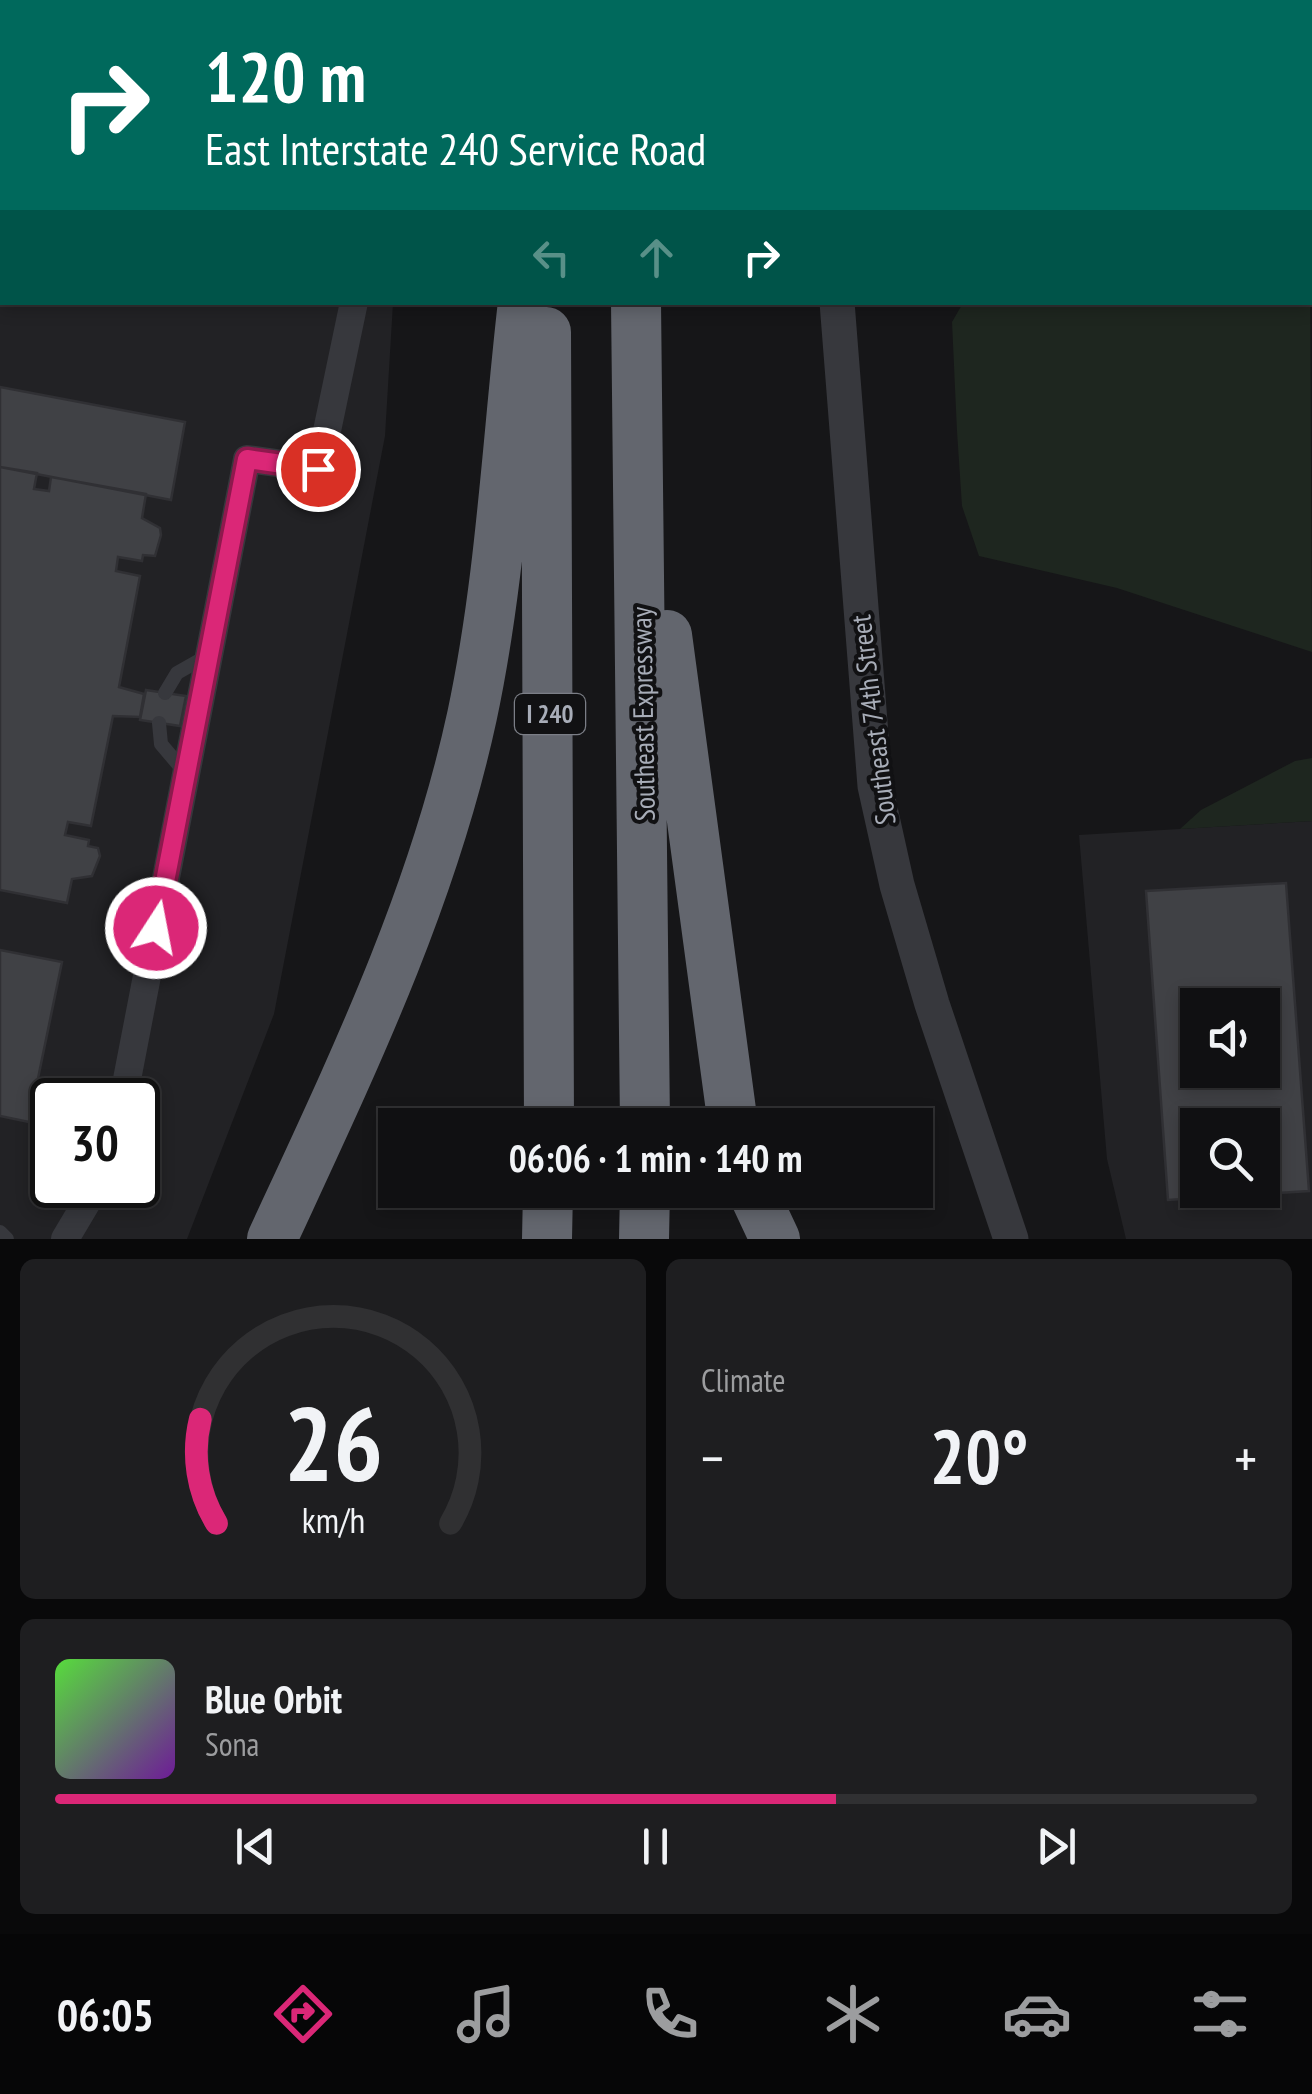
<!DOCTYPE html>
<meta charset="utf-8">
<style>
body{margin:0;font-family:"PT Sans Narrow",sans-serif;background:#1e1e20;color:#f1f3f6;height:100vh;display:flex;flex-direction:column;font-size:38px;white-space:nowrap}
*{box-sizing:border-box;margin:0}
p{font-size:32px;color:#9c9d9f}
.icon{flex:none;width:55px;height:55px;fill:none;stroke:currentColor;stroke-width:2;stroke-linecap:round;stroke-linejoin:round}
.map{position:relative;height:1239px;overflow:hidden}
.panel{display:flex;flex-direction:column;gap:20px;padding:20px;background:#09090a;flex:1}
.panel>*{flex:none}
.top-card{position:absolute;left:0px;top:0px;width:1312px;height:305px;box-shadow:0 5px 15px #0003,0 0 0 2px #303032;background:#00695c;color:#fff;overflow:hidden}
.controls{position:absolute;left:1180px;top:988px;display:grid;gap:20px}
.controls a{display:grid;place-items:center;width:100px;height:100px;border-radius:0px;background:#101012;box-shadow:0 5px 15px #0003,0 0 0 2px #303032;font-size:50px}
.speed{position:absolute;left:30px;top:1078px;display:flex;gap:20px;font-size:50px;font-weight:700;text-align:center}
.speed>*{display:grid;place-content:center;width:130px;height:130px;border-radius:50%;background:#101012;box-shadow:0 5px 15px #0003,0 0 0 2px #303032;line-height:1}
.speed .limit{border:5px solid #111;border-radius:15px;background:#fff;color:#111}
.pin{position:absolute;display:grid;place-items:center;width:85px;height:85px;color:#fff;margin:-42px;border:5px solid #fff;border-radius:50%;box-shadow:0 2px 10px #0007}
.me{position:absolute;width:110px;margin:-55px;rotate:11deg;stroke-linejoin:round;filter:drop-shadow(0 0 8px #0008)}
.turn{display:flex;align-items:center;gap:35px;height:210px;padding:0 40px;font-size:45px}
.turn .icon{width:130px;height:130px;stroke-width:2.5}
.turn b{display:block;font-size:70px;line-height:85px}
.lanes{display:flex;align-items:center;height:95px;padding:0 40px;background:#0003;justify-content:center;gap:50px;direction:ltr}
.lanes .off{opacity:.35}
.big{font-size:75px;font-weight:800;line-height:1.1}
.panel .tile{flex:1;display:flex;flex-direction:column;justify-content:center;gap:15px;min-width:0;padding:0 35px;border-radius:15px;background:#1e1e20}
.panel .dial{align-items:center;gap:0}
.dial svg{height:260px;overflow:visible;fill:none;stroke:#303032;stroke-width:7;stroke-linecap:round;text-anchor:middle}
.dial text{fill:#f1f3f6;stroke:none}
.song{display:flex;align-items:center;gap:30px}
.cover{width:120px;height:120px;border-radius:15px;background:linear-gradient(135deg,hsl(110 70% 55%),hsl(280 70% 35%))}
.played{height:10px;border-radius:5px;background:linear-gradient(90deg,#db2777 65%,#303032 65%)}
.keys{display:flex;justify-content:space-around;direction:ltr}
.heat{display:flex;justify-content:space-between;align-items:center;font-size:55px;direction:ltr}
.panel .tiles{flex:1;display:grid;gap:20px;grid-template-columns:1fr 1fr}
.tile:last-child{grid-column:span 2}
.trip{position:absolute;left:378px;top:1108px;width:555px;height:100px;border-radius:0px;background:#101012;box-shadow:0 5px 15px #0003,0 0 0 2px #303032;font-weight:800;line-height:100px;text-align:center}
.tab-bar{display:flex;height:160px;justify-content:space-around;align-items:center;background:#060607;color:#9c9d9f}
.tab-bar .icon{width:70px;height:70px}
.tab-bar .current{color:#db2777}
.tab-bar b{font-size:45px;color:#f1f3f6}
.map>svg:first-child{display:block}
.built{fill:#222225;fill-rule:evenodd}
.green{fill:#1e261f}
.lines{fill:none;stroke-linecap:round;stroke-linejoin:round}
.stream{stroke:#2c353c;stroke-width:8}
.building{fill:#404145;stroke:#303034;stroke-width:2.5;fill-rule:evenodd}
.service{stroke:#37383d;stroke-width:14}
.minor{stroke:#37383d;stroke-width:28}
.tertiary{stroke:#37383d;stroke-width:35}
.motorway{stroke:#63666e;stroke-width:50}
.route-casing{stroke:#8e194d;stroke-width:25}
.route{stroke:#db2777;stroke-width:18}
.labels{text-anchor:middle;stroke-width:8;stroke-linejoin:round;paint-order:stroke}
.shield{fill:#111113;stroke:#7b7e86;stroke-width:2.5}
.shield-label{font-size:25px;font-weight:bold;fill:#a8adb8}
.street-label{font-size:28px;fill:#a8adb8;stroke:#111113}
</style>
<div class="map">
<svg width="1312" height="1239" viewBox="0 0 1312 1239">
<rect width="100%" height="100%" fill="#161618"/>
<!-- built -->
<path class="built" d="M0 216 2 302 393 303 385 436 274 1014 187 1239H0ZM52 1100H138V1185H52Z
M1312 821V1239H1126L1107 1159 1079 835ZM1198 1005H1262V1070H1198ZM1198 1125H1262V1190H1198Z"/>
<!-- green -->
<path class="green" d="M1310 21H1312V221H1310Z
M1310 277 1312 652 1117 588 979 556 962 506 957 431 952 322 963 303 1310 302Z
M1312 758V821L1180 829 1201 810 1295 761Z"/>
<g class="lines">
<!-- stream -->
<path class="stream" d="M702 0 707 2
M1310 251H1312"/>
</g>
<!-- building -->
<path class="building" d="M0 32H2V180L0 179Z
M0 387 185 422 171 500 0 467Z
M0 467 37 473 34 489 49 491 51 477 146 494 142 518 160 528 161 535 155 556 143 555 142 561 118 557 116 571 140 576 119 687 144 694 140 717 113 716 91 826 68 822 65 835 89 840 88 846 98 848 100 856 92 876 72 879 67 903 0 890Z
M146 690 186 696 180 726 140 720Z
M1286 883 1309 1191 1168 1200 1146 891ZM1198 1005H1262V1070H1198ZM1198 1125H1262V1190H1198Z
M0 950 62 962 29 1122 0 1116Z"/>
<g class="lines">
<!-- service -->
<path class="service" d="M156 0V2
M261 0V2
M276 0 293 2
M165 693 177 673 207 656
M159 723 161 744 183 770
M0 1232 7 1239"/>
<!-- minor -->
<path class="minor" d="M327 0 328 2
M123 1100 247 459 319 469 354 302
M65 1239 97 1185"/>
<!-- tertiary -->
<path class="tertiary" d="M815 0V2
M837 302 875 786 897 885 932 1004 1011 1239"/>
<!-- motorway -->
<path class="motorway" d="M539 0V2
M627 0V2
M636 302 645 1125
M546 332 549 1125
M667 635 733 1125
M752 1190 775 1239
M272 1239C351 1068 432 901 472 716 501 580 507 441 523 302
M547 1239 548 1190
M644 1239 645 1190"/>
</g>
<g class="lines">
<defs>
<path id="route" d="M156 928 247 459 318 469"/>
</defs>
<!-- route casing -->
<use href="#route" class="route-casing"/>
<!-- route -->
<use href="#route" class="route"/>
</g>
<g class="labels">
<!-- shield labels -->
<rect class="shield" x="515" y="694" width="70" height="40" rx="8"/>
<g class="shield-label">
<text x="550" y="723">I 240</text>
</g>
<!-- street labels -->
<g class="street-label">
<text transform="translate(643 714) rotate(-91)" y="10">Southeast Expressway</text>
<text transform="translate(873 720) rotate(-97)" y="10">Southeast 74th Street</text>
</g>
</g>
</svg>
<div class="controls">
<a><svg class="icon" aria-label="sound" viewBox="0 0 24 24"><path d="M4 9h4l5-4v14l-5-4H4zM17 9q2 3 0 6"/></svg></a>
<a><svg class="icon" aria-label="search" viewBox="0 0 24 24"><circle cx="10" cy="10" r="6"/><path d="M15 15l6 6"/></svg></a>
</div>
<div class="speed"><div class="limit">30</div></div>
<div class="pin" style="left:318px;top:469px;background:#d93025"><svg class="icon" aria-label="arrive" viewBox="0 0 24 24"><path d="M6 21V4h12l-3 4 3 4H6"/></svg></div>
<svg class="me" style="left:156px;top:928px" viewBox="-20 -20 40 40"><circle r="17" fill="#db2777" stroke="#fff" stroke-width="3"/><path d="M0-11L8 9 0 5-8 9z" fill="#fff"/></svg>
<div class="trip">06:06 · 1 min · 140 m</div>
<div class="top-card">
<div class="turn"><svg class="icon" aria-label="right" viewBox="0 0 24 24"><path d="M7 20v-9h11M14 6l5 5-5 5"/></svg><div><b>120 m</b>East Interstate 240 Service Road</div></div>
<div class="lanes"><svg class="icon off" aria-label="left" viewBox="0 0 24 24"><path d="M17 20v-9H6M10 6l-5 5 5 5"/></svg><svg class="icon off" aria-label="ahead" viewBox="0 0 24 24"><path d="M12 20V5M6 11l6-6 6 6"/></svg><svg class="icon" aria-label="right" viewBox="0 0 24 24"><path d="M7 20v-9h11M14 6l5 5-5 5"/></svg></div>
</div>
</div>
<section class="panel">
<div class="tiles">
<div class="tile dial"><svg viewBox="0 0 100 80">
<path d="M14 69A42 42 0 1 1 86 69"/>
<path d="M14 69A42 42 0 0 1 9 37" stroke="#db2777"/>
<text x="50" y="56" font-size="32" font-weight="700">26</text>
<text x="50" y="72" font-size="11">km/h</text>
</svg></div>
<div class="tile"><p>Climate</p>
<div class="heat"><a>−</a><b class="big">20°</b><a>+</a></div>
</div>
<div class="tile">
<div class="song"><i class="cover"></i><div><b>Blue Orbit</b><p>Sona</p></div></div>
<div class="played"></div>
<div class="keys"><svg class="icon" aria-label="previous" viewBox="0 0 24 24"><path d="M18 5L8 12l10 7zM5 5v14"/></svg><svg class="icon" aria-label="pause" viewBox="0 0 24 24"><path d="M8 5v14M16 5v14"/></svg><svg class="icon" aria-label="next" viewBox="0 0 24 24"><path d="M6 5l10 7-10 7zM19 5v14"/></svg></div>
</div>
</div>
</section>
<nav class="tab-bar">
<b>06:05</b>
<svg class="icon current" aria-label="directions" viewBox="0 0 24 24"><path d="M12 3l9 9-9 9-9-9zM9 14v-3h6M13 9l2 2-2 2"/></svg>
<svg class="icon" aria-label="music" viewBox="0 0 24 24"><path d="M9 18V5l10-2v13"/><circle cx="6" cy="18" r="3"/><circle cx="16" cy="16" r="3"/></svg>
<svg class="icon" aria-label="phone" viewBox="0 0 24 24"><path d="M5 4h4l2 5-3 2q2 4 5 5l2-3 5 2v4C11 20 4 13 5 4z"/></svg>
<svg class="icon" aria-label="climate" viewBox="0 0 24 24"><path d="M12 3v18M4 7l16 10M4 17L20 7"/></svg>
<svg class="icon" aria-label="car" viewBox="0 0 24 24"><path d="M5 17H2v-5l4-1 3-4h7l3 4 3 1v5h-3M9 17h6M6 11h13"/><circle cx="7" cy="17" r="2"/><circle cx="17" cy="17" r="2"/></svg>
<svg class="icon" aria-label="filters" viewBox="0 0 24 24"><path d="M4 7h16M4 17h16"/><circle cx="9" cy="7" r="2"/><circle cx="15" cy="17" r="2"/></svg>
</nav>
